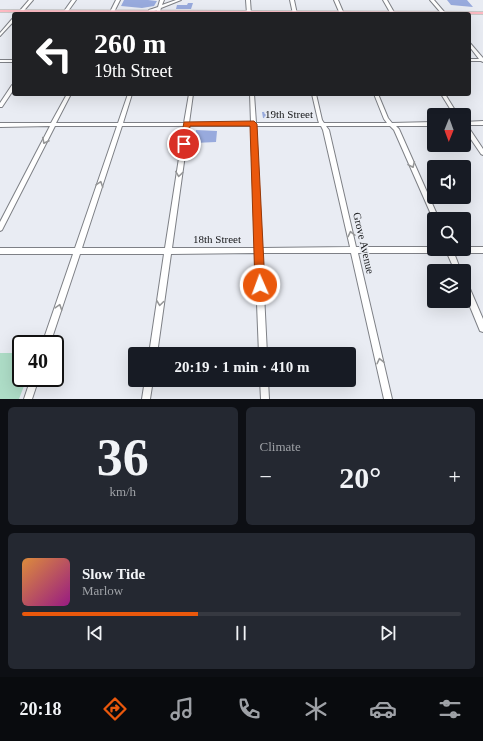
<!DOCTYPE html>
<meta charset="utf-8">
<style>
body{margin:0;font-family:Georgia,serif;background:#242831;color:#f1f3f6;height:100vh;display:flex;flex-direction:column;font-size:15px;white-space:nowrap}
*{box-sizing:border-box;margin:0}
p{font-size:13px;color:#9ea1a6}
.icon{flex:none;width:22px;height:22px;fill:none;stroke:currentColor;stroke-width:2;stroke-linecap:round;stroke-linejoin:round}
.map{position:relative;height:399px;overflow:hidden}
.drawer{display:flex;flex-direction:column;gap:8px;padding:8px;background:#0d0f14;flex:1}
.drawer>*{flex:none}
.hud{position:absolute;left:12px;top:12px;width:459px;height:84px;border-radius:4px;box-shadow:0 4px 16px #0002;background:#202124;color:#fff;overflow:hidden}
.needle{width:26px;rotate:181deg}
.fabs{position:absolute;left:427px;top:108px;display:grid;gap:8px}
.fabs a{display:grid;place-items:center;width:44px;height:44px;border-radius:4px;background:#171b24;box-shadow:0 4px 16px #0002;font-size:20px}
.speed{position:absolute;left:12px;top:335px;display:flex;gap:8px;font-size:20px;font-weight:700;text-align:center}
.speed>*{display:grid;place-content:center;width:52px;height:52px;border-radius:50%;background:#171b24;box-shadow:0 4px 16px #0002;line-height:1}
.speed .limit{border:2px solid #111;border-radius:6px;background:#fff;color:#111}
.pin{position:absolute;display:grid;place-items:center;width:34px;height:34px;color:#fff;margin:-17px;border:2px solid #fff;border-radius:50%;box-shadow:0 1px 4px #0007}
.me{position:absolute;width:44px;margin:-22px;rotate:358deg;stroke-linejoin:round;filter:drop-shadow(0 0 3px #0008)}
.turn{display:flex;align-items:center;gap:14px;height:84px;padding:0 16px;font-size:18px}
.turn .icon{width:52px;height:52px;stroke-width:2.5}
.turn b{display:block;font-size:28px;line-height:34px}
.big{font-size:30px;font-weight:700;line-height:1.1}
.drawer .widget{flex:1;display:flex;flex-direction:column;justify-content:center;gap:6px;min-width:0;padding:0 14px;border-radius:6px;background:#242831}
.drawer .dial{align-items:center;gap:0}
.dial b{font-size:52px;line-height:1}
.song{display:flex;align-items:center;gap:12px}
.cover{width:48px;height:48px;border-radius:6px;background:linear-gradient(135deg,hsl(30 70% 55%),hsl(310 70% 35%))}
.played{height:4px;border-radius:2px;background:linear-gradient(90deg,#ea580c 40%,#363941 40%)}
.keys{display:flex;justify-content:space-around;direction:ltr}
.heat{display:flex;justify-content:space-between;align-items:center;font-size:22px;direction:ltr}
.drawer .tiles{flex:1;display:grid;gap:8px;grid-template-columns:1fr 1fr}
.widget:last-child{grid-column:span 2}
.trip{position:absolute;left:128px;top:347px;width:228px;height:40px;border-radius:4px;background:#171b24;box-shadow:0 4px 16px #0002;font-weight:700;line-height:40px;text-align:center}
.dock{display:flex;height:64px;justify-content:space-around;align-items:center;background:#090b0e;color:#9ea1a6}
.dock .icon{width:28px;height:28px}
.dock .active{color:#ea580c}
.dock b{font-size:18px;color:#f1f3f6}
.map>svg:first-child{display:block}
.green{fill:#aeddc7}
.building{fill:#98aadd}
.lines{fill:none;stroke-linecap:round;stroke-linejoin:round}
.minor-casing{stroke:#7e8086;stroke-width:2}
.major-casing{stroke:#c7c7c7;stroke-width:2}
.minor{fill:#fff;fill-rule:evenodd}
.major{fill:#fdb9c2;fill-rule:evenodd}
.oneway{stroke:#959697}
.route{fill:#ea580c;stroke:#983908}
.labels{text-anchor:middle;stroke-width:3.5;stroke-linejoin:round;paint-order:stroke}
.street-label{font-size:11px;fill:#141517;stroke:#e9ecf3}
</style>
<div class="map">
<svg width="483" height="399" viewBox="0 0 483 399">
<rect width="100%" height="100%" fill="#e9ecf3"/>
<!-- green -->
<path class="green" d="M0 353H21V378H27L19 399H0Z"/>
<!-- building -->
<path class="building" d="M124 0H148L157 1 154 6 142 8 121 6Z
M447 0H467L473 7 451 5Z
M188 3H193L191 9H176L177 5H187Z
M283 111 284 120 263 118 262 112Z
M196 130 217 131 216 142 194 143Z"/>
<g class="lines">
<defs>
<path id="minor" d="M29 0H33L21 14H17Z
M72 0H76L66 14H62Z
M116 0H120L113 14H109Z
M160 0H164L162 5 176 0H181L161 8 159 14H155L157 10 151 12 150 14H148L149 10 158 7Z
M246 0H250L251 14H247Z
M290 0H294L297 14H293Z
M334 0H338L344 14H340Z
M383 0H387L395 14H391Z
M430 0H434L446 14H442Z
M13 18H14V21L0 36V33Z
M469 43H470L483 58V62L481 61H469V59H479L469 46Z
M0 60H14V62H0Z
M12 85H14V89L2 107H0V103Z
M67 94H71L56 123H118L128 94H132L123 123H184L189 94H193L189 123H251L250 94H254L256 123H319L318 120 312 94H316L322 120 324 123H387L384 119 374 94H378L388 118 392 123 434 122V126H396L399 129 439 219H434V221L394 130 390 126H326L329 130 356 247H434V249H464V247H483V253H454L461 271H455L447 253H358L392 399H384L351 253H262L267 354H259L255 253 171 254 157 354H149L164 254H80L50 344H42L73 254H0V248H75L117 126H55L2 230 0 231V222L50 126 0 127V123H51ZM122 126H184L165 248H82ZM189 126H251L255 248H172ZM256 126H321L323 130 350 247 262 248Z
M441 94H445L458 115H454Z
M483 121V125H467L483 149V155L481 154 464 129V122Z
M464 281 467 282 483 319V332L480 331 464 292Z
M31 378H39L32 399H24Z
M145 380H153L150 399H142Z
M260 380H268L269 399H261Z"/>
<path id="major" d="M0 10 483 12V14L0 12Z"/>
</defs>
<!-- minor casing -->
<use href="#minor" class="minor-casing"/>
<!-- major casing -->
<use href="#major" class="major-casing"/>
<!-- minor -->
<use href="#minor" class="minor"/>
<!-- major -->
<use href="#major" class="major"/>
</g>
<!-- one-way arrows -->
<defs><path id="oneway-chevron" d="M-2-3.5L2.5 0L-2 3.5" fill="none" stroke-width="1.6" stroke-linecap="round" stroke-linejoin="round"/></defs>
<g class="oneway">
<use href="#oneway-chevron" transform="translate(45 141) rotate(117)"/>
<use href="#oneway-chevron" transform="translate(412 165) rotate(66)"/>
<use href="#oneway-chevron" transform="translate(179 174) rotate(98)"/>
<use href="#oneway-chevron" transform="translate(100 184) rotate(-72)"/>
<use href="#oneway-chevron" transform="translate(351 234) rotate(-103)"/>
<use href="#oneway-chevron" transform="translate(160 303) rotate(98)"/>
<use href="#oneway-chevron" transform="translate(59 307) rotate(-72)"/>
<use href="#oneway-chevron" transform="translate(380 361) rotate(-103)"/>
</g>
<!-- route -->
<path class="route" d="M254 121 257 124 265 285 264 289 260 290 256 289 255 285 250 126H190L188 144 184 147 180 144 184 122Z"/>
<g class="labels">
<!-- street labels -->
<g class="street-label">
<text x="289" y="118">19th Street</text>
<text x="217" y="243">18th Street</text>
<text transform="translate(364 243) rotate(77)" y="4">Grove Avenue</text>
</g>
</g>
</svg>
<div class="fabs">
<a><svg class="needle" viewBox="-14 -14 28 28"><path d="M0-13l5 13h-10z" fill="#e53935"/><path d="M0 13l5-13h-10z" fill="#9ea1a6"/></svg></a>
<a><svg class="icon" aria-label="sound" viewBox="0 0 24 24"><path d="M4 9h4l5-4v14l-5-4H4zM17 9q2 3 0 6"/></svg></a>
<a><svg class="icon" aria-label="search" viewBox="0 0 24 24"><circle cx="10" cy="10" r="6"/><path d="M15 15l6 6"/></svg></a>
<a><svg class="icon" aria-label="layers" viewBox="0 0 24 24"><path d="M12 4l9 5-9 5-9-5zM3 14l9 5 9-5"/></svg></a>
</div>
<div class="speed"><div class="limit">40</div></div>
<div class="pin" style="left:184px;top:144px;background:#d93025"><svg class="icon" aria-label="arrive" viewBox="0 0 24 24"><path d="M6 21V4h12l-3 4 3 4H6"/></svg></div>
<svg class="me" style="left:260px;top:285px" viewBox="-20 -20 40 40"><circle r="17" fill="#ea580c" stroke="#fff" stroke-width="3"/><path d="M0-11L8 9 0 5-8 9z" fill="#fff"/></svg>
<div class="trip">20:19 · 1 min · 410 m</div>
<div class="hud">
<div class="turn"><svg class="icon" aria-label="left" viewBox="0 0 24 24"><path d="M17 20v-9H6M10 6l-5 5 5 5"/></svg><div><b>260 m</b>19th Street</div></div>
</div>
</div>
<section class="drawer">
<div class="tiles">
<div class="widget dial"><b>36</b><p>km/h</p></div>
<div class="widget"><p>Climate</p>
<div class="heat"><a>−</a><b class="big">20°</b><a>+</a></div>
</div>
<div class="widget">
<div class="song"><i class="cover"></i><div><b>Slow Tide</b><p>Marlow</p></div></div>
<div class="played"></div>
<div class="keys"><svg class="icon" aria-label="previous" viewBox="0 0 24 24"><path d="M18 5L8 12l10 7zM5 5v14"/></svg><svg class="icon" aria-label="pause" viewBox="0 0 24 24"><path d="M8 5v14M16 5v14"/></svg><svg class="icon" aria-label="next" viewBox="0 0 24 24"><path d="M6 5l10 7-10 7zM19 5v14"/></svg></div>
</div>
</div>
</section>
<nav class="dock">
<b>20:18</b>
<svg class="icon active" aria-label="directions" viewBox="0 0 24 24"><path d="M12 3l9 9-9 9-9-9zM9 14v-3h6M13 9l2 2-2 2"/></svg>
<svg class="icon" aria-label="music" viewBox="0 0 24 24"><path d="M9 18V5l10-2v13"/><circle cx="6" cy="18" r="3"/><circle cx="16" cy="16" r="3"/></svg>
<svg class="icon" aria-label="phone" viewBox="0 0 24 24"><path d="M5 4h4l2 5-3 2q2 4 5 5l2-3 5 2v4C11 20 4 13 5 4z"/></svg>
<svg class="icon" aria-label="climate" viewBox="0 0 24 24"><path d="M12 3v18M4 7l16 10M4 17L20 7"/></svg>
<svg class="icon" aria-label="car" viewBox="0 0 24 24"><path d="M5 17H2v-5l4-1 3-4h7l3 4 3 1v5h-3M9 17h6M6 11h13"/><circle cx="7" cy="17" r="2"/><circle cx="17" cy="17" r="2"/></svg>
<svg class="icon" aria-label="filters" viewBox="0 0 24 24"><path d="M4 7h16M4 17h16"/><circle cx="9" cy="7" r="2"/><circle cx="15" cy="17" r="2"/></svg>
</nav>
